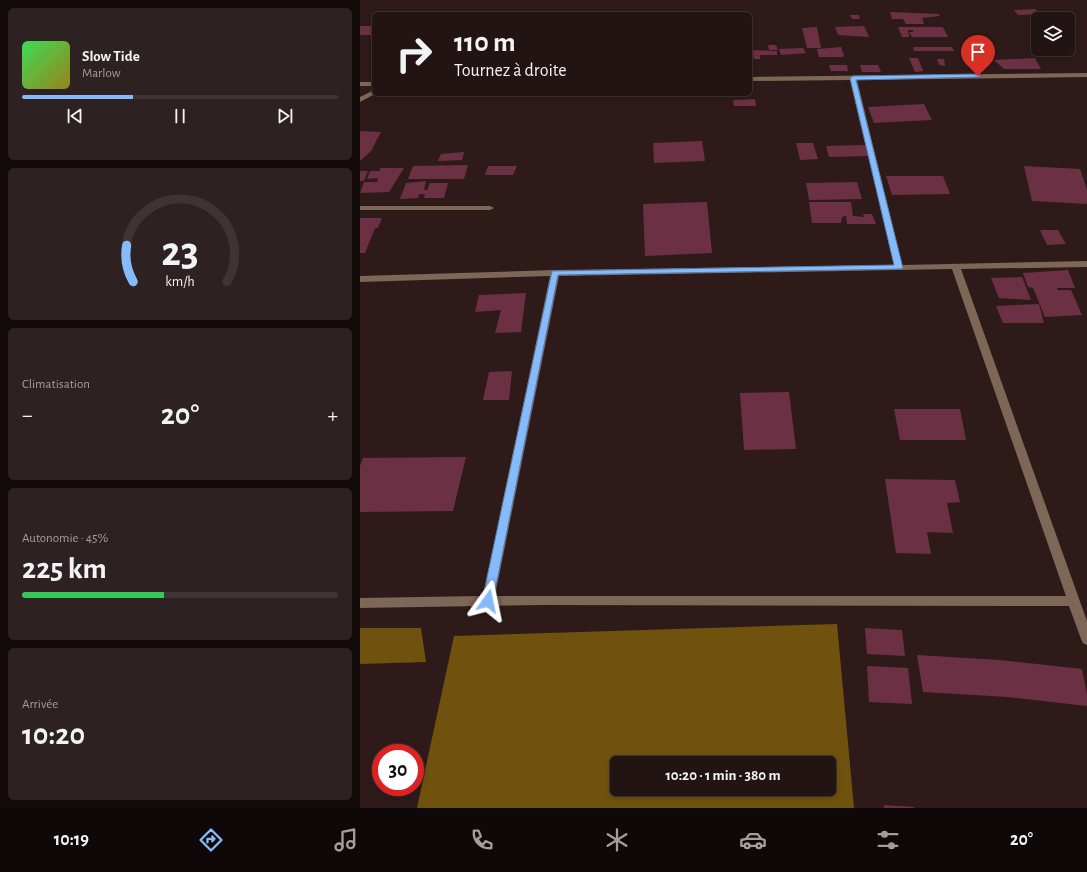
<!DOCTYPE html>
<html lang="fr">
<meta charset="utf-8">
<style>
body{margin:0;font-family:"Alegreya Sans",sans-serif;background:#2e2121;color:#f1f3f6;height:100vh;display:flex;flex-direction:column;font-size:15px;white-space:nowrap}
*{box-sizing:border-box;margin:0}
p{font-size:13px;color:#a29ea0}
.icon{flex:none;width:22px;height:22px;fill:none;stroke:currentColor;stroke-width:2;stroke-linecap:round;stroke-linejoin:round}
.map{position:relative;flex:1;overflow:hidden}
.sheet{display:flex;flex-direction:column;gap:8px;padding:8px;background:#130b0a;width:360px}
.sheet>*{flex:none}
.top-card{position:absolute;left:12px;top:12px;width:380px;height:84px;border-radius:6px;box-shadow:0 2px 6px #0003,0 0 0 1px #3f3333;background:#221413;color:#f1f3f6;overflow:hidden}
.buttons{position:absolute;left:671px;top:12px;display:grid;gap:8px}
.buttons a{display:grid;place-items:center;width:44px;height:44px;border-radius:6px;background:#221413;box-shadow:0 2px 6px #0003,0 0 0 1px #3f3333;font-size:20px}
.speed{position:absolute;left:12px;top:744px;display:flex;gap:8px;font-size:20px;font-weight:700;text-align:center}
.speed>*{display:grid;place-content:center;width:52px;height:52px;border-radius:50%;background:#221413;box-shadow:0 2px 6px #0003,0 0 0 1px #3f3333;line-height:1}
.speed .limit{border:6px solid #d22;background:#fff;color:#111}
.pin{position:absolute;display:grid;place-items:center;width:34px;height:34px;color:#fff;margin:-41px -17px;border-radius:50% 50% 50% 0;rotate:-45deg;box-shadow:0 0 4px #0007}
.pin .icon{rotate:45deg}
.me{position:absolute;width:44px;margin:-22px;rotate:12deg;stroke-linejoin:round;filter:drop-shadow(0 0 3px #0008)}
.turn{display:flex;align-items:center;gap:14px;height:84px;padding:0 16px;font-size:18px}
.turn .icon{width:52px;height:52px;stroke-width:2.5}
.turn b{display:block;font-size:28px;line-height:34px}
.big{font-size:30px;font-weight:700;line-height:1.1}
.sheet .card{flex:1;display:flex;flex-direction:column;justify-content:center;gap:6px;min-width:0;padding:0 14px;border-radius:6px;background:#2e2121}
.sheet .dial{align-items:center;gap:0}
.dial svg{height:104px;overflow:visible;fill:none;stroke:#3f3333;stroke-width:7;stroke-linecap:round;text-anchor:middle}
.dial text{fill:#f1f3f6;stroke:none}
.song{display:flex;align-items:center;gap:12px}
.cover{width:48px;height:48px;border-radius:6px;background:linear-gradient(135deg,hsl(130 70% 55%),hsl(50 70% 35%))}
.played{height:4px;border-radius:2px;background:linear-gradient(90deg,#86bbfb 35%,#3f3333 35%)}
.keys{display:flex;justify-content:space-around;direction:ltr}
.heat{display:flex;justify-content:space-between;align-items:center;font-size:22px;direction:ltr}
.charge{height:6px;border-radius:3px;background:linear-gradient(90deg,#34c759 45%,#3f3333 0)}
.trip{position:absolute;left:250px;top:756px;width:226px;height:40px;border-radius:6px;background:#221413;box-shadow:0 2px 6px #0003,0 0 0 1px #3f3333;font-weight:700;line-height:40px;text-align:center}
.tab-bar{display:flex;height:64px;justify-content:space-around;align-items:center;background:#0e0808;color:#a29ea0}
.tab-bar .icon{width:28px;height:28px}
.tab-bar .selected{color:#86bbfb}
.tab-bar b{font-size:18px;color:#f1f3f6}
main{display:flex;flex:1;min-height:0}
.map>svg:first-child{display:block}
.forest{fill:#70520f;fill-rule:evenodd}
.building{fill:#6c3044}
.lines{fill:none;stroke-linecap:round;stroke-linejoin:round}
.street{fill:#7f6757;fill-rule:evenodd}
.route{fill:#86bbfb;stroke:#577aa3}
</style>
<main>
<section class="sheet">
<div class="card">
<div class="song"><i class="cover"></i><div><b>Slow Tide</b><p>Marlow</p></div></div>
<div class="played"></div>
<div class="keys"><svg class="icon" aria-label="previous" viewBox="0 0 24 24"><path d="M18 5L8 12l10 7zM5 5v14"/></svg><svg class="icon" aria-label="pause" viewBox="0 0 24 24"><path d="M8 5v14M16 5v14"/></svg><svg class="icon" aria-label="next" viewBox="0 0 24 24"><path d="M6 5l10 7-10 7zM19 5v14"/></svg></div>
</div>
<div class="card dial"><svg viewBox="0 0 100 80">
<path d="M14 69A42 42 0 1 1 86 69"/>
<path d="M14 69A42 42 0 0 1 9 41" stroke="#86bbfb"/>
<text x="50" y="56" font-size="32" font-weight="700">23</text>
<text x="50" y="72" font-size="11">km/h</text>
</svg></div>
<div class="card"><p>Climatisation</p>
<div class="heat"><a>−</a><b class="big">20°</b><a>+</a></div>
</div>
<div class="card"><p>Autonomie · 45%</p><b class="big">225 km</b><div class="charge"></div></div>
<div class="card"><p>Arrivée</p><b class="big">10:20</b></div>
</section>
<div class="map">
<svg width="727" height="808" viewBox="0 0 727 808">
<rect width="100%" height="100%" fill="#2e1b19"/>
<!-- forest -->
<path class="forest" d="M477 624 494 808H57L94 636ZM257 763H469V789H257Z
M0 628H61L66 662 0 664Z"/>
<!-- building -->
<path class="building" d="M675 9 680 14 658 15 654 10Z
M530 12 579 14 580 16 562 18 564 24H546L543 19H532Z
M490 15H499L500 19H492Z
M0 26H14V35H0Z
M504 26 509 37 478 35 475 27Z
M457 27 461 48H447L442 28Z
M538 27H583L588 37H552L549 32H553V30H548L549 37H542Z
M408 45H416L418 50H409Z
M481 47 484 55 483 57H459L457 49Z
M553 47H592L594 51H554Z
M443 48 446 53 421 55 419 49Z
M390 50 417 51V55H400V59H394L393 55H390Z
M549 58H558L563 71 555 72Z
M675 58 681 69H644L634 60Z
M577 59H584L585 66 579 65Z
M469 65H487L488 71H471Z
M500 65H518L521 72H502Z
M395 99 396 106H374L373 100Z
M564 104 572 120 514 123 508 107Z
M0 131 21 132 11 151 0 161Z
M342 141 345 161 294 163 293 143Z
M436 143H453L458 159 440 160Z
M505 145 509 156 469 157 466 146Z
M104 152 102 160 78 161 81 154Z
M108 165 104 179H48L53 166Z
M128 166H157L153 175H125Z
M664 166 720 169 727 190V204L672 201Z
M20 168H44L29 192 0 193 4 182H17L18 178 7 179 10 171H20Z
M0 171H8L4 181H0Z
M526 176H583L590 194 532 195Z
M66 181 64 190H67L70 183H88L84 198H64L65 194H59L58 198 40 199 46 183Z
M497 182 502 199 449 200 446 183Z
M347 202 352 253 285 256 283 204Z
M449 202H491L493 216 504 217 503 214H512L516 224H487L486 216 482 217 481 223H452Z
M0 218H22L18 228H15L5 253H0Z
M680 230H698L706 244 687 245Z
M708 270 715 288H697L698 290H711L722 315 685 317 673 288 668 287 663 273Z
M662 277 671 300 639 298 631 278Z
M166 293 161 332 135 333 141 310 115 312 119 295Z
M679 304 684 323H643L636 306Z
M152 371 149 400H123L129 372Z
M429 392 436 449 384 450 380 393Z
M534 409H600L606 440H540Z
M106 457 93 511 0 512V466L3 458Z
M525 479 595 480 600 502 587 503 593 533 567 532 571 554 536 553Z
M505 628 542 630 545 656 507 654Z
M557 655 639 660 722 669 727 694V706L648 697 563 692Z
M507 666 548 668 552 704 509 702Z
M524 805 554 807V808H524Z"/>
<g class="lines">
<!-- street -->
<path class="street" d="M727 73V77L497 80 542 265 727 261V267L601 269 727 621V645L723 643 721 639 709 606 183 605 0 608V598L123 596 190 276 0 282V276L195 270 534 265 490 80 390 81V77ZM592 269 706 596H135L199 276Z
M0 82H14V86H0Z
M14 90V94H15L0 102V97Z
M0 206H130L134 208 130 210H0Z"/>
</g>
<!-- route -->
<path class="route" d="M618 74 620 75V77L496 80 543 268 541 269 198 275 133 601 131 604 128 605 124 604 122 601 192 271 534 265 490 78 493 76Z"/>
</svg>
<div class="buttons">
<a><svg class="icon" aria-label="layers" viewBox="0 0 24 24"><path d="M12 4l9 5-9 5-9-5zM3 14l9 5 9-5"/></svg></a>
</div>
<div class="speed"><div class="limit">30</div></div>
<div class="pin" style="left:618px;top:76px;background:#d93025"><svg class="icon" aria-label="arrive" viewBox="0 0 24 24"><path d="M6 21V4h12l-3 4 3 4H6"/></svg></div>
<svg class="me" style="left:128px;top:601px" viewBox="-20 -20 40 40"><path d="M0-17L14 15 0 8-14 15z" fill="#86bbfb" stroke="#fff" stroke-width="4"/></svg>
<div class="trip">10:20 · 1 min · 380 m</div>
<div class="top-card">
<div class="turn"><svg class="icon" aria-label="right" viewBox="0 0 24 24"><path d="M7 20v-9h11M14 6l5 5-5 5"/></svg><div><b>110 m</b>Tournez à droite</div></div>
</div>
</div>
</main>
<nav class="tab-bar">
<b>10:19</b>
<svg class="icon selected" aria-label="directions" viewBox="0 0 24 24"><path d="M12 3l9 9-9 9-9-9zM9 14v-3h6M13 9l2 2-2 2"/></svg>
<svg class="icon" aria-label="music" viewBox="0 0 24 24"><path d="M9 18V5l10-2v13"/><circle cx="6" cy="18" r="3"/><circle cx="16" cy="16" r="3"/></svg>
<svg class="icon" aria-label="phone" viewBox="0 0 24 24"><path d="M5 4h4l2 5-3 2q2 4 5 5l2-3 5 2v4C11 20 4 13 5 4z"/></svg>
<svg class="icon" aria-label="climate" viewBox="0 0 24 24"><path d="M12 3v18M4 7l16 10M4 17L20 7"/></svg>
<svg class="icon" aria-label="car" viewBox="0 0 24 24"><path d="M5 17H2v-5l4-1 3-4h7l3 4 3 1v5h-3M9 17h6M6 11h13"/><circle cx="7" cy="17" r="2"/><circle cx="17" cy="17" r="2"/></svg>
<svg class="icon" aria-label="filters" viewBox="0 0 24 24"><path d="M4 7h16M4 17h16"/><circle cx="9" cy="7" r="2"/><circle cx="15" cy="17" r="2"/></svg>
<b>20°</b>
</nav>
